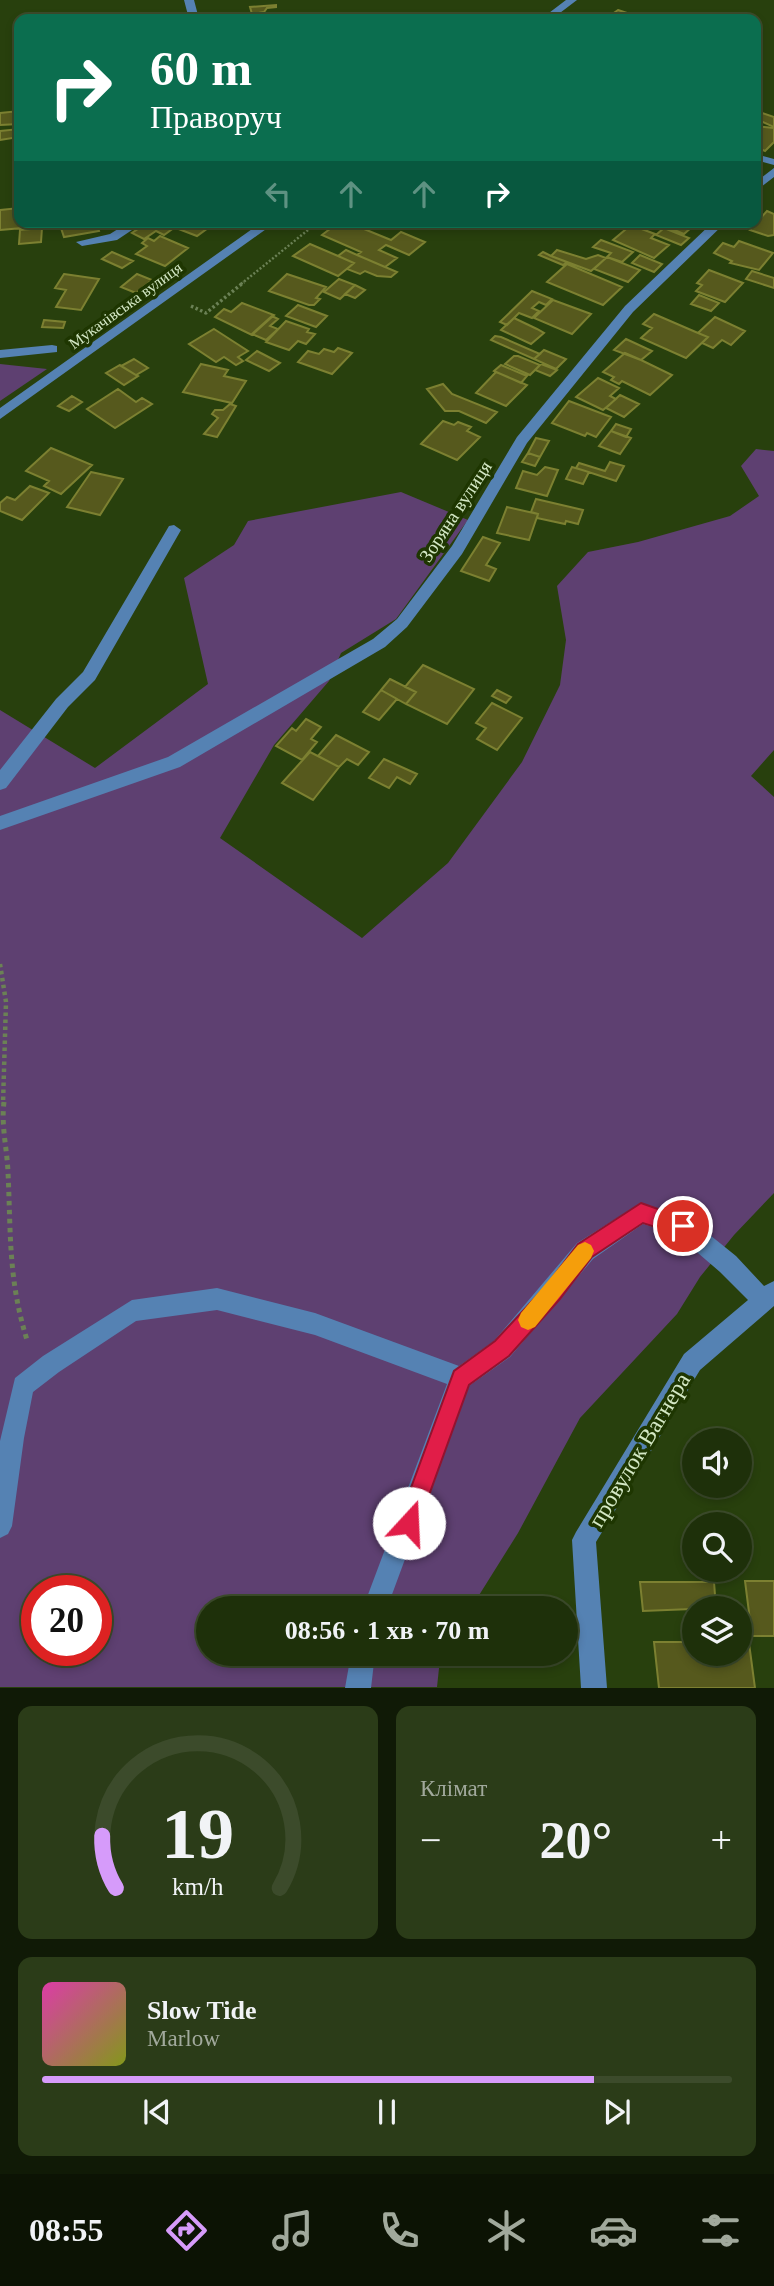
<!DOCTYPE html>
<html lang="uk">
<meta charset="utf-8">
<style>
body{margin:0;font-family:"Times New Roman",serif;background:#2b3c18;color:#f1f3f6;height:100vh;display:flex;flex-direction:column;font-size:26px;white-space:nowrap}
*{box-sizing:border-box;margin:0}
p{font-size:23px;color:#a1a99c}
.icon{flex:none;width:38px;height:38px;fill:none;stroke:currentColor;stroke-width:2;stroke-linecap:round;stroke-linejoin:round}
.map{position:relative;height:1688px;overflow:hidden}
.panel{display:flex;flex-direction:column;gap:18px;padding:18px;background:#101a06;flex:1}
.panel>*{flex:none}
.top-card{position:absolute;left:14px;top:14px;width:747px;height:214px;border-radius:14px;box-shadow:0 4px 10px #0003,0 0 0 2px #3c4b2b;background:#0b6e4f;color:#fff;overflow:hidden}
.buttons{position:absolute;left:682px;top:1428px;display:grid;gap:14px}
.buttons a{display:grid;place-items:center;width:70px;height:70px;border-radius:50%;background:#1e300a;box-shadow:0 4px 10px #0003,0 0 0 2px #3c4b2b;font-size:35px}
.speed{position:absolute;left:21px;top:1575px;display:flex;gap:14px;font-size:35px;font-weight:700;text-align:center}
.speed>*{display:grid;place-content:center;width:91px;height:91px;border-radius:50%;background:#1e300a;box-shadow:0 4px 10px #0003,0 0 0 2px #3c4b2b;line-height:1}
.speed .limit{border:10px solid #d22;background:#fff;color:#111}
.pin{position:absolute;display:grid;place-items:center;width:60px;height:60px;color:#fff;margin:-30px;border:4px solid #fff;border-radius:50%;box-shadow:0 2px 7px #0007}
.me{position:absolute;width:77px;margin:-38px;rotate:20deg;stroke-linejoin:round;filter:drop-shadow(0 0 5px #0008)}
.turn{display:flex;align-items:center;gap:24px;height:147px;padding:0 21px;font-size:32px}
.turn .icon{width:91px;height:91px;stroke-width:2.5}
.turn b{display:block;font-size:49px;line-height:60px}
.lanes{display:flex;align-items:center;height:66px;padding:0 21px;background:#0003;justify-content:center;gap:35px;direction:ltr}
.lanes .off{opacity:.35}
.big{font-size:52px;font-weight:700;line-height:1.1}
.panel .tile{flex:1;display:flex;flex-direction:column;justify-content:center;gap:10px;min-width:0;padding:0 24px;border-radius:14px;background:#2b3c18}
.panel .dial{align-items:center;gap:0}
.dial svg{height:182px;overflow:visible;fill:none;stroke:#3c4b2b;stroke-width:7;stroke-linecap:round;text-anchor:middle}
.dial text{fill:#f1f3f6;stroke:none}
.song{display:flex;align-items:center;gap:21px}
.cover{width:84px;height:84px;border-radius:10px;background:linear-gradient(135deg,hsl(320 70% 55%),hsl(70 70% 35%))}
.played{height:7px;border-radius:4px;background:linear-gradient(90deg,#d69bfa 80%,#3c4b2b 80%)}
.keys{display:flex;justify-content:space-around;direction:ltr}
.heat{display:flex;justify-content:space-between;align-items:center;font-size:38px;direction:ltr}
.panel .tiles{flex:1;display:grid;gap:18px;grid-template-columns:1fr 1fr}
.tile:last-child{grid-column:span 2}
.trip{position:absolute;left:196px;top:1596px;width:382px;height:70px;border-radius:35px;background:#1e300a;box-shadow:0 4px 10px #0003,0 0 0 2px #3c4b2b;font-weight:700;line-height:70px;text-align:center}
.tabs{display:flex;height:112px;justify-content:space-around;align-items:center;background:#0c1304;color:#a1a99c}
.tabs .icon{width:49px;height:49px}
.tabs .active{color:#d69bfa}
.tabs b{font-size:32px;color:#f1f3f6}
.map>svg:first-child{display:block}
.green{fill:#5e4071;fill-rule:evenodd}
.building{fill:#56591d;stroke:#7c8031;stroke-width:2}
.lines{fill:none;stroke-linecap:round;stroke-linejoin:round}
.path-far3{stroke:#6b8155;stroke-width:2.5;stroke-dasharray:2 2;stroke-linecap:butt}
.path-far2{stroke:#6b8155;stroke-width:3.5;stroke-dasharray:2.5 2.5;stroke-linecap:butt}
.path-far1{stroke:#6b8155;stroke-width:4.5;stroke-dasharray:3.5 3.5;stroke-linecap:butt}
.path{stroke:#6b8155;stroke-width:5;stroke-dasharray:4.5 4.5;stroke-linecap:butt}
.minor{fill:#5582b3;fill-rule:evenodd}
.route{fill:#e11d48;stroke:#92132f;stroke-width:2}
.slow{fill:#f59e0b}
.labels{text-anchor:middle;stroke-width:7;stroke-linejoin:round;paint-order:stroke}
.far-street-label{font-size:16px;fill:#d4e8c5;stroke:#1e3601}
.street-label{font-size:19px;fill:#d4e8c5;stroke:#1e3601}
.near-street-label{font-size:23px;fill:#d4e8c5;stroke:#1e3601}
</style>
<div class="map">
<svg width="774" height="1688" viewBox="0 0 774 1688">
<rect width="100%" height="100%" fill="#28400d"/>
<!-- green -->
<path class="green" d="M0 364 47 369 0 401Z
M756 449 774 451V750L751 776 774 797V1193L734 1235 700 1277 677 1314 580 1418 518 1533 471 1608H208V1654H443L440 1659 437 1687H0V710L95 768 208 684 184 578 234 545 248 521 401 492 468 520 396 619 341 653 329 681 274 745 220 838 362 938 448 863 522 762 560 685 566 640 557 586 588 552 638 542 730 516 759 496 741 466ZM37 1591H96V1650H37Z"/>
<!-- building -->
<path class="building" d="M276 5V7L267 8 264 12 252 14 250 7Z
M618 10 636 16 639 14 653 19H605Z
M169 14 170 19H118Z
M19 111V124L0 125V113Z
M762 113 774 117V127L756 119Z
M756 126 774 128V142L765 151 756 147Z
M19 129V137L0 140V131Z
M19 208 22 228 0 230V210Z
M767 211 774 214V235L768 236 750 230Z
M59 222H96L99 231 64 237Z
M172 222H224L220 225 215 223 197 236 168 225Z
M339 222H347L391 240 401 232 425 242 409 255 386 245 379 250 397 258 385 267 357 255 361 252 322 235Z
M655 222H683L693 226 684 234Z
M147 223 157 228 160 225 171 230 164 235 156 231 144 239 132 233Z
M631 225 655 234 651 238 669 245 654 258 613 240Z
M42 228 41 242 19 244 20 230Z
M664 228 689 238 681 245 656 235Z
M160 236 188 248 165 266 136 254 147 246 142 243 148 238 154 241Z
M601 240 633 252 622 262 607 257 611 253 593 247Z
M739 241 773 253 759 270 730 263 732 261 714 253 723 243 734 247Z
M310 244 338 256 354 263 338 276 293 256Z
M346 250 357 255 397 272 391 277 377 276 365 271 360 274 347 269 354 263 338 256Z
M557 250 586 259 598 255 606 258 591 271 551 256Z
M112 252 133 261 122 268 102 259Z
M543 252 551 256 567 262 563 265 539 255Z
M640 255 662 264 654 272 632 263Z
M607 257 640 270 628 282 594 269Z
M567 264 622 287 603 305 547 282Z
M709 270 743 283 725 302 696 291 702 285 697 283Z
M752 271 774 278V288L746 279Z
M64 274 99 279 81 310 56 307 66 290 55 288Z
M137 274 152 280 136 293 121 287Z
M287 274 326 287 316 298 320 299 314 305H309L269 291Z
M339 279 355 285 340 299 324 292Z
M355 285 365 290 355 298 345 294Z
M532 291 552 299 546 305 539 302 532 308 539 311 532 318 519 313 507 325 500 322Z
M699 295 719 303 711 311 691 304Z
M553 300 591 314 572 334 534 318Z
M242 303 274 315 252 335 215 317 224 309 231 312Z
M298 305 327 316 316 327 286 316Z
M654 314 698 333 708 337 686 358 641 338 652 328 643 324Z
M272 316 278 319 270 326 278 329 266 340 252 334Z
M715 317 745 331 731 345 722 340 713 348 702 343 708 337 698 333Z
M514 318 537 329 544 333 531 344 501 330Z
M44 320 65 322 63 328 42 327Z
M286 321 309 329 307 332 315 334 306 344 298 341 289 350 266 342Z
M214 329 248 351 238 357 243 361 236 365 224 357 216 362 189 344Z
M495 336 501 337 540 354 534 359 491 340Z
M626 339 652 351 641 360 614 350Z
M338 348 352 353 332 374 298 362 308 351 319 354 324 349 334 352Z
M544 350 566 359 556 369 534 359Z
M257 351 280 363 269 371 246 360Z
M625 353 641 360 672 375 650 395 622 381 619 384 611 380 614 377 603 372Z
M514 356H518L540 365 530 375 505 364Z
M134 359 148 368 136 375 121 366Z
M201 364 228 370 224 376 246 381 232 403 183 392Z
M541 364 557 370 550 376 535 370Z
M120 365 136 375 138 376 124 385 106 373Z
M501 365 527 376 521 383 494 371Z
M496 372 527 385 506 406 476 393Z
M598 378 619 388 610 396 616 399 603 410 576 397Z
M443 384 452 394 497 412 486 423 459 411H445L427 389Z
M118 389 136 402 142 398 152 404 115 428 87 409Z
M620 395 639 404 624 417 606 408Z
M72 396 82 402 69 411 58 406Z
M569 401 611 417 596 437 587 433 585 436 552 423Z
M230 404 236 406 217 437 204 434 218 418 212 414 215 410H223Z
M443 421 454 425 458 422 471 427 467 431 480 437 457 460 421 444Z
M616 424 631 429 626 437 611 431Z
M611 431 631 438 620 454 599 446Z
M536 438 549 441 540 457 528 453Z
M51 448 92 465 61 494 44 486 49 481 26 471Z
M528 453 540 457 535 466 522 462Z
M610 462 624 466 616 481 576 468 579 463 605 471Z
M545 467 558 470 547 496 516 488 523 471 537 475Z
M572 467 589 472 583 484 566 479Z
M91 472 123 479 100 515 67 507Z
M30 486 49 493 22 520 0 511V503L7 497 15 500Z
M536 499 583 510 578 524 566 521 565 524 537 518 538 514 531 512Z
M507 507 538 514 529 540 497 533Z
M483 537 500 543 486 565 496 569 489 581 461 571Z
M423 665 474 689 447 724 406 704 416 692 405 687Z
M390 679 416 692 406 704 381 690Z
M381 690 397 699 379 720 363 712Z
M497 690 511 697 506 703 492 696Z
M492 703 522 718 497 750 477 739 486 728 476 723Z
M306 719 321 727 311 739 317 742 302 760 276 746 292 728 296 731Z
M336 735 369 752 358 765 347 759 339 767 318 756Z
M310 752 339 767 313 800 282 783Z
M384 759 417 774 410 784 397 777 389 788 369 778Z
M745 1581H774V1636H752Z
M640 1582H714L716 1608 643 1611Z
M654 1642H695V1654H740V1643H749L755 1688H659Z"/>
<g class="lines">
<!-- path-far3 -->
<path class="path-far3" d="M241 284 318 222"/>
<!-- path-far2 -->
<path class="path-far2" d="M191 306 206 313 244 282"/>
<!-- path-far1 -->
<path class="path-far1" d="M0 964 6 1002 3 1104"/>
<!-- path -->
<path class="path" d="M4 1102C1 1126 7 1148 8 1172 11 1235 8 1281 28 1343"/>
<!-- minor -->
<path class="minor" d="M184 0H194L199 19H189Z
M566 0H577L552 19H541Z
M756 154 774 159V165L756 160Z
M774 168V177L756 191V182Z
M129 222H144L117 240 82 246 76 242 110 234Z
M262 222H276L0 419V408Z
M713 222H726L633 312 561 401 527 443 462 554 407 627 385 647 180 767 0 830V816L168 757 373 639 397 619 452 546 517 437 625 306Z
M52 345 57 346V352L0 358V350Z
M174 525 181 530 95 680 68 707 6 788 0 790V770L56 699 83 672 169 526Z
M641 1203 690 1219 736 1256 764 1286 774 1281V1306L700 1370 596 1542 607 1688H581L572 1540 576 1532 684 1354 748 1300 720 1272 677 1235 643 1224 593 1259 510 1357 469 1386 387 1608H363L447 1384 315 1335 217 1310 136 1321 59 1372 33 1392 24 1438 12 1526 8 1534 0 1538V1441L15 1378 43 1356 132 1300 217 1288 315 1313 459 1366 494 1341 577 1243Z
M351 1654H375L371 1688H345Z"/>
</g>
<!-- route -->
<path class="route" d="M641 1203 689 1220 692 1226 689 1233 683 1236 643 1223 592 1257 559 1300 509 1356 469 1385 416 1531 409 1534 401 1531 398 1523 454 1371 495 1341 546 1286 578 1244Z"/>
<!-- slow -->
<path class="slow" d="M585 1242 591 1245 594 1251 591 1258 535 1327 528 1330 521 1327 518 1320 521 1313 578 1245Z"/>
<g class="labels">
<!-- far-street labels -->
<g class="far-street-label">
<text transform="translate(125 305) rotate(-36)" y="6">Мукачівська вулиця</text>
</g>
<!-- street labels -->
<g class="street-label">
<text transform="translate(455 511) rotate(-57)" y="7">Зоряна вулиця</text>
</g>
<!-- near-street labels -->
<g class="near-street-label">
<text transform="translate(639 1450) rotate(-59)" y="8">провулок Вагнера</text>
</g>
</g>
</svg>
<div class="buttons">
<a><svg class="icon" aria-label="sound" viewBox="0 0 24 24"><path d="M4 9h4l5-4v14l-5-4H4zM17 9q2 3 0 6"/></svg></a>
<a><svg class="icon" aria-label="search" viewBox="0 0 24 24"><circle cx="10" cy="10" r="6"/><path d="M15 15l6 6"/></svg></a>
<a><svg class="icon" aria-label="layers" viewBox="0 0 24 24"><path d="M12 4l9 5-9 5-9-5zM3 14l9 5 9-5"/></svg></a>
</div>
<div class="speed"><div class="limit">20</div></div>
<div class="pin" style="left:683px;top:1226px;background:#d93025"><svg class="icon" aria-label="arrive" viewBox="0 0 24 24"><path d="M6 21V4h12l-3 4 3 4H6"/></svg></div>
<svg class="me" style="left:409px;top:1523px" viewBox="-20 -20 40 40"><circle r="19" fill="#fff"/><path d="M0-13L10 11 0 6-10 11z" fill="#e11d48"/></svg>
<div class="trip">08:56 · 1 хв · 70 m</div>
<div class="top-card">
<div class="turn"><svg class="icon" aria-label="right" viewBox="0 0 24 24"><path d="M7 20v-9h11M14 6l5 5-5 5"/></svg><div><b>60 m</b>Праворуч</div></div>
<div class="lanes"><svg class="icon off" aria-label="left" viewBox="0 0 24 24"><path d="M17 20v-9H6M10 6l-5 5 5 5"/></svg><svg class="icon off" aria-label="ahead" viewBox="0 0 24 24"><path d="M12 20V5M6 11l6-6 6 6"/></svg><svg class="icon off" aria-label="ahead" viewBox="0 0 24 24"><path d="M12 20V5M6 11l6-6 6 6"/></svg><svg class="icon" aria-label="right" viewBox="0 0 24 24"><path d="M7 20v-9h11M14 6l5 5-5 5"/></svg></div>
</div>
</div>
<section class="panel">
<div class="tiles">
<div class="tile dial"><svg viewBox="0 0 100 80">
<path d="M14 69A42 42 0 1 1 86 69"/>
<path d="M14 69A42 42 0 0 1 8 46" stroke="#d69bfa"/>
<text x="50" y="56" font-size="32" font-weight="700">19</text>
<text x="50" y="72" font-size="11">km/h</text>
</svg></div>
<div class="tile"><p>Клімат</p>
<div class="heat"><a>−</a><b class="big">20°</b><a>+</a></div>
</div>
<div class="tile">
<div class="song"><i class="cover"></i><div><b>Slow Tide</b><p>Marlow</p></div></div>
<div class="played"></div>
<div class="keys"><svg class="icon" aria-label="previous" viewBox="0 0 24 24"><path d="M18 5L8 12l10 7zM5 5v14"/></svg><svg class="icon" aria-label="pause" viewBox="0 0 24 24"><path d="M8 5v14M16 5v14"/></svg><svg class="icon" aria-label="next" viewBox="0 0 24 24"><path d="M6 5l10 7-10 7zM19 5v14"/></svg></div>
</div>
</div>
</section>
<nav class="tabs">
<b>08:55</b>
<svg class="icon active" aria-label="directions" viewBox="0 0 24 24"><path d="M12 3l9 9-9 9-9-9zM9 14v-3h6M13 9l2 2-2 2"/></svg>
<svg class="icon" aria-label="music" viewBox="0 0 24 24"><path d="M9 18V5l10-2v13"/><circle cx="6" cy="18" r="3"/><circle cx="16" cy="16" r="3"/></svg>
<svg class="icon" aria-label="phone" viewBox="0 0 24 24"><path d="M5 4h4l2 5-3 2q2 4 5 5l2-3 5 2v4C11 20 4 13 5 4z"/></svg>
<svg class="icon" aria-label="climate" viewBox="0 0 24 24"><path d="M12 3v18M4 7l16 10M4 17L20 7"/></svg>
<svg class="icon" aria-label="car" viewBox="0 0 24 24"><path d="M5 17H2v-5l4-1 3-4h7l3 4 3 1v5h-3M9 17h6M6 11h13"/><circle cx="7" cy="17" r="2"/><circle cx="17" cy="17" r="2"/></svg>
<svg class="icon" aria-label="filters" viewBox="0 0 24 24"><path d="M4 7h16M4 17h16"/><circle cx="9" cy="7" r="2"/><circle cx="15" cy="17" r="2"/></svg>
</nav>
